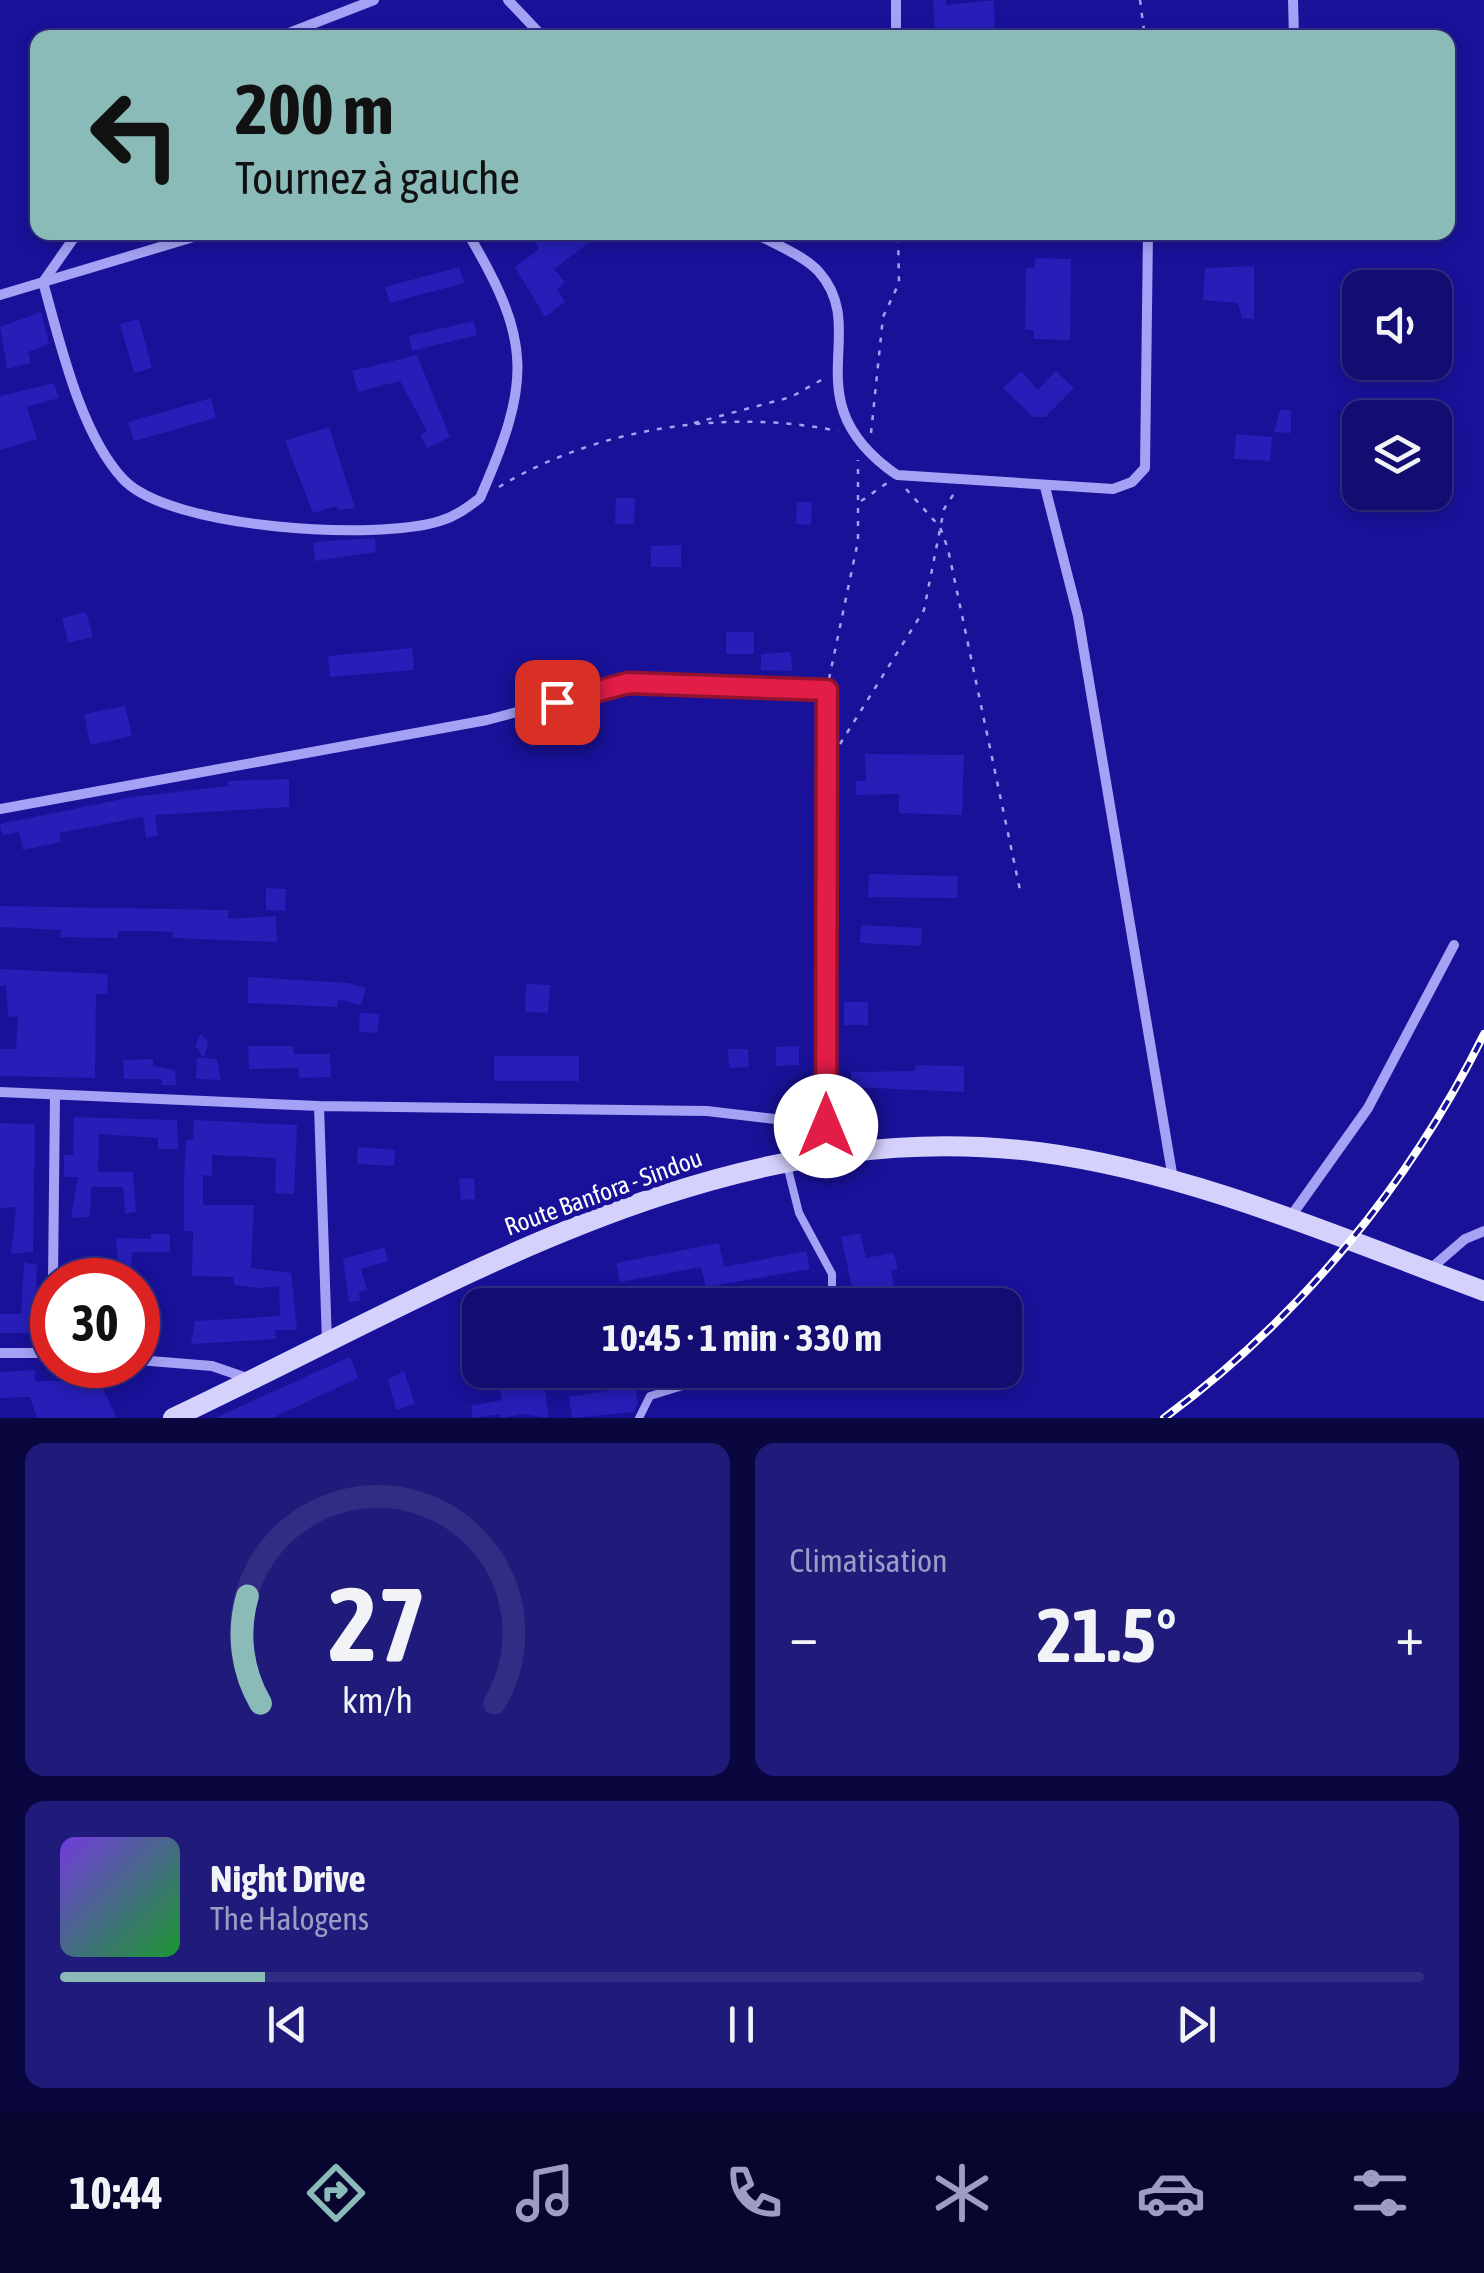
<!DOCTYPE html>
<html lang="fr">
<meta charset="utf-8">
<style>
body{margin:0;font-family:"Asap Condensed",sans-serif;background:#201b7a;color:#f1f3f6;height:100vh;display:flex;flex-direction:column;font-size:38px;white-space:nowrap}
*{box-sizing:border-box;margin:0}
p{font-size:32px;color:#9d9cc4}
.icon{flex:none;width:55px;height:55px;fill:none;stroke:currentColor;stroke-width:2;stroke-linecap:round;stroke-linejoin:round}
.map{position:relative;height:1418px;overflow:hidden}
.panel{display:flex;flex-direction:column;gap:25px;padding:25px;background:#0a073f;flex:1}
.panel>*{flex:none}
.banner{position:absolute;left:30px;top:30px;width:1425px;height:210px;border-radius:20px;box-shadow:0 5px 15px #0003,0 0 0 2px #322d84;background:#8bbbb9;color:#111;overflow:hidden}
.fabs{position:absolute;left:1342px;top:270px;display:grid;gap:20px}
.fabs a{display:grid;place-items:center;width:110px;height:110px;border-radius:20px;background:#130d72;box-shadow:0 5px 15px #0003,0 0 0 2px #322d84;font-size:50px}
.speed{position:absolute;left:30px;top:1258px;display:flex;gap:20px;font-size:50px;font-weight:700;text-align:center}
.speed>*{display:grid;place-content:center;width:130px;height:130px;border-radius:50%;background:#130d72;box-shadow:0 5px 15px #0003,0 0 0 2px #322d84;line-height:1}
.speed .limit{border:15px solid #d22;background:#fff;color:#111}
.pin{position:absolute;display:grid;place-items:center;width:85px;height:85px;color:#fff;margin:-42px;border-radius:20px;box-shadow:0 5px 15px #0006}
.me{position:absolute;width:110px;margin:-55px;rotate:0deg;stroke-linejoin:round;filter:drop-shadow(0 0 8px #0008)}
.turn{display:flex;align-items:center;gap:35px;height:210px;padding:0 40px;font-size:45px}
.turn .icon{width:130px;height:130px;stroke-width:2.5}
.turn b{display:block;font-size:70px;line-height:85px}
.big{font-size:75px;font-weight:700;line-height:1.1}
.panel .card{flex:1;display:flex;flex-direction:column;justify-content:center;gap:15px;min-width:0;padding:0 35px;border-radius:20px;background:#201b7a}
.panel .dial{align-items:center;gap:0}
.dial svg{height:260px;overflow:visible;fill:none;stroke:#322d84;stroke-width:7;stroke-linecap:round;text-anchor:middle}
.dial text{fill:#f1f3f6;stroke:none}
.song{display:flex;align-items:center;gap:30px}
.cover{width:120px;height:120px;border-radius:15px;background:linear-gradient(135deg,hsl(260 70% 55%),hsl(130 70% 35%))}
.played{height:10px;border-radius:5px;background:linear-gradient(90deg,#8bbbb9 15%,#322d84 15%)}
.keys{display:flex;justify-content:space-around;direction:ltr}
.heat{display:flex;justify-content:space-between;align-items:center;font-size:55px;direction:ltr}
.panel .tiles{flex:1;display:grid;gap:25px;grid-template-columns:1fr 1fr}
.card:last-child{grid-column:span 2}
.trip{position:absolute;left:462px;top:1288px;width:560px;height:100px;border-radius:20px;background:#130d72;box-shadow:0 5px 15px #0003,0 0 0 2px #322d84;font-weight:700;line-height:100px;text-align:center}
.menu{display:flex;height:160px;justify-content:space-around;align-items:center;background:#08052e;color:#9d9cc4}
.menu .icon{width:70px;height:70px}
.menu .active{color:#8bbbb9}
.menu b{font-size:45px;color:#f1f3f6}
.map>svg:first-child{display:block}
.building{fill:#261eb7}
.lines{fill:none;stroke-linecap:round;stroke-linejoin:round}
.path{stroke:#a5a1f4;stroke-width:2.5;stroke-dasharray:5 8;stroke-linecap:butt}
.lane{stroke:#a5a1f4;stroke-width:8}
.street{stroke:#a5a1f4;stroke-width:10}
.secondary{stroke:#d4d1fd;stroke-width:20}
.rail-casing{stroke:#fff;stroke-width:8}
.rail{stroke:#191198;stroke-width:4;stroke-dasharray:11;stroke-linecap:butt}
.route-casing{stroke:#92132f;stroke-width:25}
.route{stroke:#e11d48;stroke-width:18}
.labels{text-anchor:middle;stroke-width:10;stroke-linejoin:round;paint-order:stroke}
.street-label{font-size:25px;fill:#fff;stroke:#191198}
</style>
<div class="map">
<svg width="1484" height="1418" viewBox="0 0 1484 1418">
<rect width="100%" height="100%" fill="#191198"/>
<!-- building -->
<path class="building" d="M933 0H946V5L994 0 995 34 935 36Z
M527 232H603L554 269 565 282 557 289 565 302 545 317 515 267 539 249Z
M1035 258 1071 259 1070 340 1034 339V330H1025L1026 268H1035Z
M1254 266V319L1242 318 1238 303 1203 300 1205 268Z
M459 267 464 283 390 303 385 287Z
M41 312 49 344 28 352 31 363 7 369 0 327Z
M139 319 152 368 134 373 120 324Z
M474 321 477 335 412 351 409 336Z
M417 355 450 437 427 448 420 435 427 431 400 381 358 392 352 371Z
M1021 371 1038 390 1056 371 1074 388 1045 417H1033L1003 388Z
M54 383 59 398 27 407 37 439 0 450V396Z
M211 398 216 418 134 441 128 422Z
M1280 410H1291V433L1274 432Z
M329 427 355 508 337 510V506L313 513 285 441Z
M1236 434 1272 437 1270 461 1234 459Z
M616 498H635L634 524H615Z
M797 502H812L811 525 796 524Z
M375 538 376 552 315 561 313 542Z
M681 545V567H651V546Z
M86 612 93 637 68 643 62 618Z
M726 632H754V654H726Z
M412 648 414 670 330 677 328 656Z
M791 652 792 671 761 670V654Z
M125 706 132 736 90 745 84 714Z
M865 754 964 755 962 815 899 813V794L856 795V781H866Z
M289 779V807L155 815 158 836 146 838 143 817 59 833 61 842 23 850 19 832 2 835 0 824 132 797 228 786V781Z
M869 874 958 876 957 898 868 897Z
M266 888 286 889 285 911 266 910Z
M0 906 229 910 228 919 276 916 277 942 172 938 173 932 147 931H118V938L60 937 61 930 0 927Z
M861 925 922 928 921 946 860 943Z
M0 969 108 974 107 994H96L95 1078 0 1076V1049H16L18 1016 8 1017 6 986H0Z
M248 977 348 983 366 988 361 1005 338 999 337 1007 248 1003Z
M526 984 550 985 548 1013 525 1012Z
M844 1002H868V1025H844Z
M360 1013 379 1014 378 1033 359 1032Z
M201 1034 208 1042 204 1058 217 1059 221 1080 196 1079 197 1058H204L195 1046Z
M248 1046H293L294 1054H330L331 1077 299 1078V1068L249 1069Z
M799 1046V1065L776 1066V1047Z
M728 1049H748L749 1067 729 1068Z
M494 1056H579V1081H494Z
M153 1059V1066L175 1070 176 1085H162V1079H124L123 1060Z
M915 1065 964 1066V1092L851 1087V1072L915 1071Z
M74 1117 177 1120 178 1149H158V1138L99 1134 98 1172H133L136 1212 125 1214 123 1187H91L90 1217 71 1218 78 1177H64V1155H73Z
M194 1120 297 1125 294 1194 275 1193 276 1158 212 1155V1176L203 1175V1205H254L251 1268 291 1273 297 1330H275L276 1339 191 1344 195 1321 280 1316 279 1286 258 1288 234 1285V1277L192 1276 193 1231H184V1179L186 1140H193Z
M0 1123 35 1124 33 1252 11 1254 16 1207 0 1208Z
M358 1147 395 1150 394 1166 357 1164Z
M474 1178 475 1199 461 1200 459 1179Z
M860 1233 866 1258 894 1253 898 1269 891 1270 896 1297 856 1305 841 1237Z
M151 1234H170V1252H132L131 1267H118L116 1238 151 1239Z
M719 1243 724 1267 806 1251 810 1269 706 1287 701 1267 620 1282 616 1263Z
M385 1247 388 1261 361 1269 367 1290 359 1292 360 1301 349 1302 343 1259Z
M24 1262 37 1265 35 1333H0V1314H21Z
M347 1358H351L358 1378 272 1418H215Z
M35 1370V1381H99L117 1418H37L30 1397 0 1398V1372Z
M496 1370H512L514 1377 564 1370 567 1387 545 1390 549 1418 522 1414 501 1418 500 1414 473 1418 471 1406 502 1400Z
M404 1371 415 1404 396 1410 388 1379Z
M635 1386 638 1403 634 1412 572 1418 569 1397Z"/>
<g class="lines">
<!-- path -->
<path class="path" d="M1140 0 1145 38
M694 423 791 397 823 379
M871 433 883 317 899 283 898 232
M499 487C596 428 727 408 838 431
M906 489 940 527 948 549 1020 890
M861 501 887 483
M829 679 858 541V460
M840 744 924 610 944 509 955 492"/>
<!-- lane -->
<path class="lane" d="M787 1165 799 1213 832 1274V1299L820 1305
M639 1418 650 1396 735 1370"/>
<!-- street -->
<path class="street" d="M508 0 544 38
M1293 0 1294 38
M276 38 374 0
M896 38V0
M78 232 43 282C60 342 80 433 123 479 169 529 377 541 440 521 456 516 467 508 480 498 531 382 533 342 467 232
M753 232C773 244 804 255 819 272 872 332 790 401 897 475L1113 489 1132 482 1145 468 1148 232
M0 295 210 232
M1045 487 1078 616 1173 1179
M0 809 487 720 627 683 827 691 826 1156
M0 1092 319 1106 707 1111 826 1125
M319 1106 327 1343
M1289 1219 1368 1108 1454 945
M1429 1270 1465 1239 1484 1231
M53 1280 55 1095
M0 1353H52
M138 1360 212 1366 247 1378"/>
<!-- secondary -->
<path class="secondary" d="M173 1418C447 1289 720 1112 1038 1152 1192 1172 1340 1238 1484 1291"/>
<defs>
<path id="rail" d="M1164 1418C1299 1319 1410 1184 1484 1034"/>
</defs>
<!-- rail casing -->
<use href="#rail" class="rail-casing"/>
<!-- rail -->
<use href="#rail" class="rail"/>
</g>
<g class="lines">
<defs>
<path id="route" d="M557 702 628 683 827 690 826 1126"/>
</defs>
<!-- route casing -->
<use href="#route" class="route-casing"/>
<!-- route -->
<use href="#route" class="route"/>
</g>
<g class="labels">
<!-- street labels -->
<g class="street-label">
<text transform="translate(603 1192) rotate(-20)" y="9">Route Banfora - Sindou</text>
</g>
</g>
</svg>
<div class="fabs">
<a><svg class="icon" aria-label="sound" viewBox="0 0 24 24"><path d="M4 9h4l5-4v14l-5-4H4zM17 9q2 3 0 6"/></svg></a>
<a><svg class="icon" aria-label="layers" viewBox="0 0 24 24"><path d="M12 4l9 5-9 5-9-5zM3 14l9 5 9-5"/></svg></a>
</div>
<div class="speed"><div class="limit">30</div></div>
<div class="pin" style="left:557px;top:702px;background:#d93025"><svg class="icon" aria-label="arrive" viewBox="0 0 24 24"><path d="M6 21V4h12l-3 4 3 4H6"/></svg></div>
<svg class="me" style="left:826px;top:1126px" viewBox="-20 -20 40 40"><circle r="19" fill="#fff"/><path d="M0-13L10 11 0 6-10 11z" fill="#e11d48"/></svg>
<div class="trip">10:45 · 1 min · 330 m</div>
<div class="banner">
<div class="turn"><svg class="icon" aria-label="left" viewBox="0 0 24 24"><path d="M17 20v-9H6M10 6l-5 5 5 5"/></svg><div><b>200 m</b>Tournez à gauche</div></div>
</div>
</div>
<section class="panel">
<div class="tiles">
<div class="card dial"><svg viewBox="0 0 100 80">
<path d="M14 69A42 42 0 1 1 86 69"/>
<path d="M14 69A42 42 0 0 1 10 36" stroke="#8bbbb9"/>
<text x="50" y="56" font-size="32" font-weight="700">27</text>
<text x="50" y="72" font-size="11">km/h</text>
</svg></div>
<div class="card"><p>Climatisation</p>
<div class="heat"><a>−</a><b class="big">21.5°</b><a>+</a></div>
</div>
<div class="card">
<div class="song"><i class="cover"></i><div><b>Night Drive</b><p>The Halogens</p></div></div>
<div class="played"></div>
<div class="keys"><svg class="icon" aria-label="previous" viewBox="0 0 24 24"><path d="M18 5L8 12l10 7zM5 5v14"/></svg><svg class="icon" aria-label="pause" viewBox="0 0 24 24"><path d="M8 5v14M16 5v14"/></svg><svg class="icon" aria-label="next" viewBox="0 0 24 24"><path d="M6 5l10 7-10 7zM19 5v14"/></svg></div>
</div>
</div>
</section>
<nav class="menu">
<b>10:44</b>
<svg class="icon active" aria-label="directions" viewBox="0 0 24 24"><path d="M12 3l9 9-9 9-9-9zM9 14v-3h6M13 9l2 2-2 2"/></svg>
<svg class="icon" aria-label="music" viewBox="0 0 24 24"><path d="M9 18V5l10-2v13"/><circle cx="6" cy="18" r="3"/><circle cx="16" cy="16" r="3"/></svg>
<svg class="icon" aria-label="phone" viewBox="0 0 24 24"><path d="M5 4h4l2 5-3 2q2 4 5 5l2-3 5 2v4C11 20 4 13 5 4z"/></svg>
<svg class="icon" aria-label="climate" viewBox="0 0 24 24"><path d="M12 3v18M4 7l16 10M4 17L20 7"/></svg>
<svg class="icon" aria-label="car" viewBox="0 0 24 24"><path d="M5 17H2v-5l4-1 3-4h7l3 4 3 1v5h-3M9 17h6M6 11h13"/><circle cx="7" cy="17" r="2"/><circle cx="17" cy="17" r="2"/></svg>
<svg class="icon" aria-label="filters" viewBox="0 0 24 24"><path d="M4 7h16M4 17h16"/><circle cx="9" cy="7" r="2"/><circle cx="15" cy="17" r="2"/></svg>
</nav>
